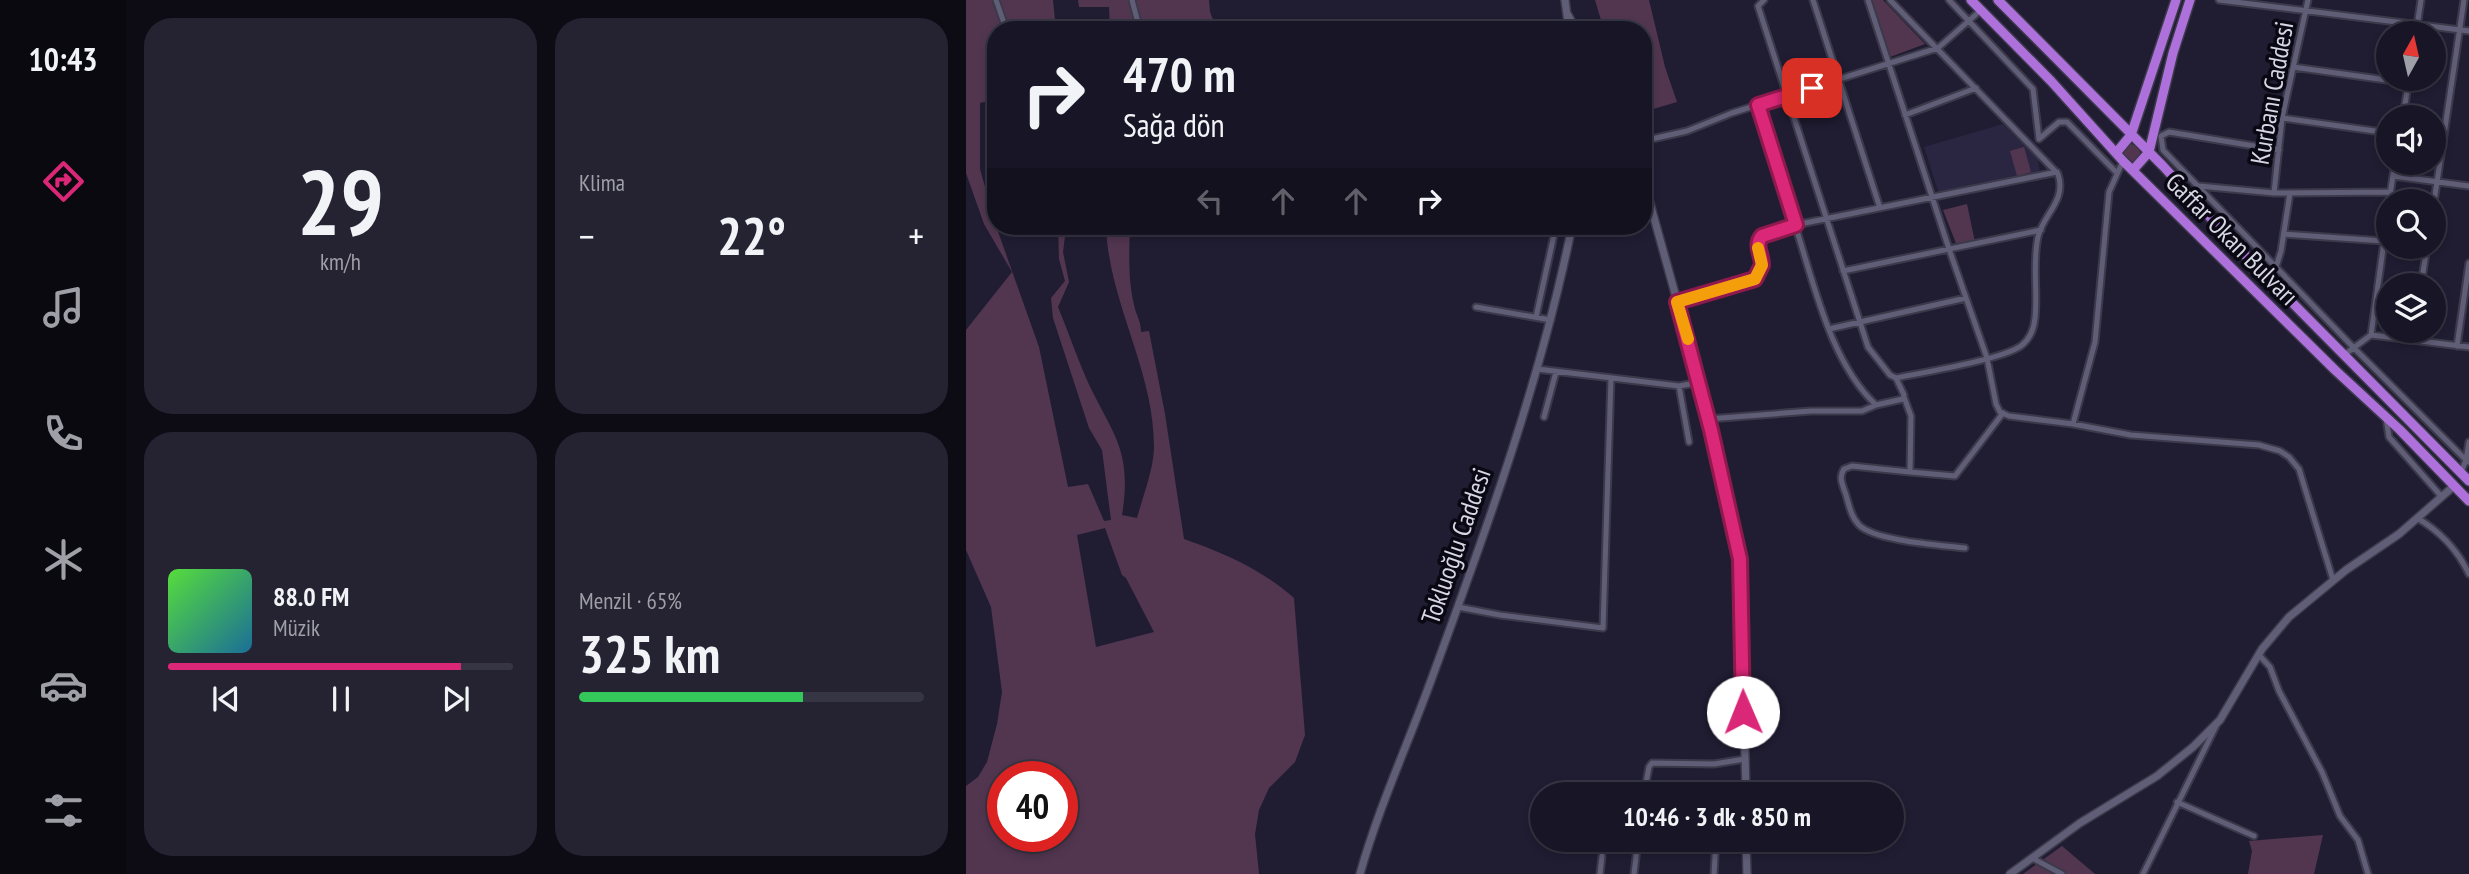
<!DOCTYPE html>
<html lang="tr">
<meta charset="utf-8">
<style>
body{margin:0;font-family:"PT Sans Narrow",sans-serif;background:#252332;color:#f1f3f6;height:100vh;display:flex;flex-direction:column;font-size:26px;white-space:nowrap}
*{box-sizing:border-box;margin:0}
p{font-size:23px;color:#9f9fa7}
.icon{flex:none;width:38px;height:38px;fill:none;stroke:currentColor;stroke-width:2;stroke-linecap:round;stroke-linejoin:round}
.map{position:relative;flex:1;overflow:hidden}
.sheet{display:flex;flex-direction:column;gap:18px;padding:18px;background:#0d0c15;width:840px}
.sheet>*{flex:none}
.hud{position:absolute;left:21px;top:21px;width:665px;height:214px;border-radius:28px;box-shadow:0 4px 10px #0003,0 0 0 2px #363543;background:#181626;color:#f1f3f6;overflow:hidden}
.needle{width:46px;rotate:8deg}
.controls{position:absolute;left:1410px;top:21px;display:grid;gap:14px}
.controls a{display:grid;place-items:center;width:70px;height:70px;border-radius:50%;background:#181626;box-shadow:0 4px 10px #0003,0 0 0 2px #363543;font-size:35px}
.speed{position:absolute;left:21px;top:761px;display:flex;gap:14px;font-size:35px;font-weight:700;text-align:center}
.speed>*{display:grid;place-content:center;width:91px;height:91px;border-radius:50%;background:#181626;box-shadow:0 4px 10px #0003,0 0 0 2px #363543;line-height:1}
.speed .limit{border:10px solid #d22;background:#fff;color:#111}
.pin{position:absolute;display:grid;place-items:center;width:60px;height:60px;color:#fff;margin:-30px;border-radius:14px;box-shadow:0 4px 10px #0006}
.me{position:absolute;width:77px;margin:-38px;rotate:359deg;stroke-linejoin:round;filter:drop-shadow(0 0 5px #0008)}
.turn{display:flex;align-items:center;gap:24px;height:147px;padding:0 21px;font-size:32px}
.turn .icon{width:91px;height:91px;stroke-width:2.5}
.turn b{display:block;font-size:49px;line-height:60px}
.lanes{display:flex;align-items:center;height:66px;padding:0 21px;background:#0003;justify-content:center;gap:35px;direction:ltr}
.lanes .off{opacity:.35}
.big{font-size:52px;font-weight:600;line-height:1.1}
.sheet .tile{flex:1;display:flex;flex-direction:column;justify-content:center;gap:10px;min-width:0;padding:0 24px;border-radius:28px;background:#252332}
.sheet .dial{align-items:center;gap:0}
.dial b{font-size:91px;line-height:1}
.song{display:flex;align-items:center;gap:21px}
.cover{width:84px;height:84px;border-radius:10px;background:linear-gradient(135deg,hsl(110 70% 55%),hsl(200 70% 35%))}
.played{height:7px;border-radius:4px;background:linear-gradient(90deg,#db2777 85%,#363543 85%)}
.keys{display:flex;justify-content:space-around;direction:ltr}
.heat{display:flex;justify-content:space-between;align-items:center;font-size:38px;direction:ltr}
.charge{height:10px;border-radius:5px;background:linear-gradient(90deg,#34c759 65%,#363543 0)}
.sheet .tiles{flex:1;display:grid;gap:18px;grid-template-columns:repeat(2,1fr)}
.trip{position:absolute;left:564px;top:782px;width:374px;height:70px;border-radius:35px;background:#181626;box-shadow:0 4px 10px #0003,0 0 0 2px #363543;font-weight:600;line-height:70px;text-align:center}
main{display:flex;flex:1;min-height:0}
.tab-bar{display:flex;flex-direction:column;width:126px;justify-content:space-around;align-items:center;background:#0a090f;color:#9f9fa7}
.tab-bar .icon{width:49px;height:49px}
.tab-bar .active{color:#db2777}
.tab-bar b{font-size:32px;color:#f1f3f6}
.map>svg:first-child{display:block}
.built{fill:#2a2641}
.green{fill:#523650;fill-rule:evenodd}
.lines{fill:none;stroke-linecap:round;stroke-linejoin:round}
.street-casing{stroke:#3c394b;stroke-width:9}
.secondary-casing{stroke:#3c394b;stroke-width:10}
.highway-casing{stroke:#3c394b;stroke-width:12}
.street{stroke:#605d77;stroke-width:5}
.secondary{stroke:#605d77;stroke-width:7}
.highway{stroke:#ae71db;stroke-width:9}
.route-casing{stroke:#8e194d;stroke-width:18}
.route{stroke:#db2777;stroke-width:12}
.slow{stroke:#f59e0b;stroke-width:12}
.labels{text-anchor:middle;stroke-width:7;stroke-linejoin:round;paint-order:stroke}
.street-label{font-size:26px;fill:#d7d6e5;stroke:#0a0913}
</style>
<main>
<nav class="tab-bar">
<b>10:43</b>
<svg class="icon active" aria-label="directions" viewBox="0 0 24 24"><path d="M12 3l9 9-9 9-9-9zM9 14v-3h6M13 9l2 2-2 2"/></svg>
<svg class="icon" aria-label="music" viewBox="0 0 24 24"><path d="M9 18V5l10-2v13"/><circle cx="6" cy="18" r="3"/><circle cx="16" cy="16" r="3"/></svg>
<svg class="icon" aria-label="phone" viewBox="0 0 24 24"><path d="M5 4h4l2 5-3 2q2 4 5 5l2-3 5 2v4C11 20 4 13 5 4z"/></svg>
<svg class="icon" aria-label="climate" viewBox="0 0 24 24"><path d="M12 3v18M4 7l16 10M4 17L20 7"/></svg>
<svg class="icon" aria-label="car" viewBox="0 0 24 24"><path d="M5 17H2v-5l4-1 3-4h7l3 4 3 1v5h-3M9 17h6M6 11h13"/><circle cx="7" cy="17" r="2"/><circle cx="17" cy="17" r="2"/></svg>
<svg class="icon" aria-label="filters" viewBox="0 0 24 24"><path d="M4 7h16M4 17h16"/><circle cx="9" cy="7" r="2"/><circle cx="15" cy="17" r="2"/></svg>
</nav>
<section class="sheet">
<div class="tiles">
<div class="tile dial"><b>29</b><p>km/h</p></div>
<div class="tile"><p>Klima</p>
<div class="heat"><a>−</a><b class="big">22°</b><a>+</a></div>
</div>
<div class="tile">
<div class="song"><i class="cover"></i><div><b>88.0 FM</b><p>Müzik</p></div></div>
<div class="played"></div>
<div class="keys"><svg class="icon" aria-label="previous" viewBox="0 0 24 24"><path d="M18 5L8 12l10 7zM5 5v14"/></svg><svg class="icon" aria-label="pause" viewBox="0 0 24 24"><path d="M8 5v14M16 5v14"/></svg><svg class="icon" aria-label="next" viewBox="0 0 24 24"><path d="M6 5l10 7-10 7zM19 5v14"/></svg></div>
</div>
<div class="tile"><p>Menzil · 65%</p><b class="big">325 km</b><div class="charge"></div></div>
</div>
</section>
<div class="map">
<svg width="1503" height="874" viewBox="0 0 1503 874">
<rect width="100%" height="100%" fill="#201d33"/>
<!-- built -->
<path class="built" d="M1037 124 1072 159 1074 174 973 194 958 147Z"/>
<!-- green -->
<path class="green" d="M0 0H87L90 30H30V99L14 103V169L30 226 73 347 102 487 122 484 138 521 145 520 136 450 123 428 87 318 85 298 99 281 93 259 92 226H164C163 252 162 280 168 305 170 315 175 321 175 332L183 331 199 414 218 539C258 553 295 569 328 598L339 735 329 762 303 788 293 810 289 834 293 874H0V786L12 777 21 762 31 724 36 692 25 607 0 550V330L46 272 18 224 0 173ZM140 227C143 303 189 372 188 449 187 471 177 496 171 518L156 515C167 448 145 433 120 378 110 355 102 331 92 307L103 282 97 252 100 228ZM139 528 156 575 160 578 188 632 130 647 111 535ZM37 777H96V836H37Z
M112 0H243L244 12 251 30H144L143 7H113Z
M629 0H683L699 67 711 102 677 112V30H638Z
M906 0H917L959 44 924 57Z
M1156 153a9 9 0 1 1 18 0a9 9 0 1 1-18 0Z
M1058 147 1065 172 1051 176 1044 151Z
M1001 204 1010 247 993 251 977 210Z
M1357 835 1348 874H1282L1286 851 1283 841Z
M1096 846 1129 874H1057Z"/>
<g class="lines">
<defs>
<path id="street" d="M30 0 39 26
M166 0 174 30
M798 0 792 6 902 347 924 375 930 378C959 372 1034 360 1055 346 1064 339 1068 329 1069 318 1072 291 1066 264 1072 237 1077 214 1101 201 1092 174L924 0
M847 0 914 208
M902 0 983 249 1021 358 1030 404 1034 412 1043 416 1107 424 1165 435 1293 445 1314 451 1323 457 1333 469 1367 580
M983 0 1067 89 1073 139
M1253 0 1503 31
M1450 33 1455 0
M1327 67 1442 83
M792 105 829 225 1091 172
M939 115 1010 88
M1437 117 1443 79
M1316 118 1423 133
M1073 139 1093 122H1101L1151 173
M677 141 721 131 766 113 972 48 1015 10
M1313 150 1203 132 1195 136 1197 150 1388 348 1500 460 1495 472
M1427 176 1503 186
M1233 186 1308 193 1425 192
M1308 193 1316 118 1342 0
M1423 201 1429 163
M1468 202 1498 0
M1318 234 1418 241
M1310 267 1315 251 1324 193
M877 271 1075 230
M1455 285 1461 247
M711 302 789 279 796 266C796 255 788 245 796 236L829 225C848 283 864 362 910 405L937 399 938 395 930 378
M510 307 585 320
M570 317 590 226
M863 329 1000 298
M1405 335 1423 206
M1491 346 1503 263
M1378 355 1405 335 1503 347
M571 369 713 386 724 384 733 380
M713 386 723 442
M938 397 945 416 944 472 989 476 1037 413
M578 417 590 372
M1420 418 1423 437 1476 497
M742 419 845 411H896L910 405
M1107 424 1129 342 1143 192 1157 161
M1503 462 1500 460 1503 442
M944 472 886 466 878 469C872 478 877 485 880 495 883 505 885 517 893 525 909 541 974 545 999 548
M1451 518C1475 532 1491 549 1503 574
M492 607 534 615 637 628 645 378
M1293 655 1304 667 1313 691 1356 772 1374 816 1392 840 1402 874
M678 794 683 767 686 763 748 764 779 759
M1211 802 1288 836
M1066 858 1096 874
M634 874 636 856
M668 874 672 840
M748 874 750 840
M1177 874 1250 726"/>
<path id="secondary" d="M599 0 603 30
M602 15 610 30
M677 178 733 380 774 559 780 794
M780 840 781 874
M394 874C413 806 443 742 467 675 521 528 575 380 606 226
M1044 874 1114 823 1191 776 1227 747 1254 720 1296 649 1323 617 1380 570 1433 534 1488 486"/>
<path id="highway" d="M1005 0 1085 81 1157 161 1369 370 1434 430 1503 501
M1032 0 1197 166 1276 252 1503 481
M1150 153 1165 135 1210 0
M1167 170 1183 152 1207 53 1224 0"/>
</defs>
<!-- street casing -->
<use href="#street" class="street-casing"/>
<!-- secondary casing -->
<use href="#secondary" class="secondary-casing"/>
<!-- highway casing -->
<use href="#highway" class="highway-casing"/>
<!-- street -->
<use href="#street" class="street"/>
<!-- secondary -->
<use href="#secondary" class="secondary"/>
<!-- highway -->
<use href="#highway" class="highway"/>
</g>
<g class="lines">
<defs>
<path id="route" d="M777 712 774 559 745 430 711 302 789 279 796 265C796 254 788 245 796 236L830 225 792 105 846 88"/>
</defs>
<!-- route casing -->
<use href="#route" class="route-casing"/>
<!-- route -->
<use href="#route" class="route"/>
<!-- slow -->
<path class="slow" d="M722 339 711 302 789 279 796 265 792 248"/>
</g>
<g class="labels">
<!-- street labels -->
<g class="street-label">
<text transform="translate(1306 93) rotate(-80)" y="9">Kurbanı Caddesi</text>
<text transform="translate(1266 239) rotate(45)" y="9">Gaffar Okan Bulvarı</text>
<text transform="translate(490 546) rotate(-71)" y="9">Tokluoğlu Caddesi</text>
</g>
</g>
</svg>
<div class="controls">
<a><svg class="needle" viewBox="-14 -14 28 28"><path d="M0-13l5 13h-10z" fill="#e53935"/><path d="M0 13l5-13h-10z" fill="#9f9fa7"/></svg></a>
<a><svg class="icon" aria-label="sound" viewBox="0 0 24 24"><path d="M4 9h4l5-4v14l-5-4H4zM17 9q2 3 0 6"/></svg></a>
<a><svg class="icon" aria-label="search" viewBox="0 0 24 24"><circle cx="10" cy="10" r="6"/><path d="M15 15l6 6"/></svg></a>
<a><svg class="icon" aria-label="layers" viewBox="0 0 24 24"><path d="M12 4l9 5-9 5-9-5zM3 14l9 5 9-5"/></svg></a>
</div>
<div class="speed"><div class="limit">40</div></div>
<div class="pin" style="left:846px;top:88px;background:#d93025"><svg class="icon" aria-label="arrive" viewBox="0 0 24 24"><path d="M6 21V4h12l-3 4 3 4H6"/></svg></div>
<svg class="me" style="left:777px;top:712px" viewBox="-20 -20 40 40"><circle r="19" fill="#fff"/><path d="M0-13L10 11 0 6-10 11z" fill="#db2777"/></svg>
<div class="trip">10:46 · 3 dk · 850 m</div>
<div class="hud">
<div class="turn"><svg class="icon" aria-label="right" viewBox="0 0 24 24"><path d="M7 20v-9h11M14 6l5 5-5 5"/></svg><div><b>470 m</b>Sağa dön</div></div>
<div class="lanes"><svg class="icon off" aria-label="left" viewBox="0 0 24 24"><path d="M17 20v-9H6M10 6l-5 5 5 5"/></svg><svg class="icon off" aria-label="ahead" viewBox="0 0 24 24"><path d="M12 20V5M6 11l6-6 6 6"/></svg><svg class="icon off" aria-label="ahead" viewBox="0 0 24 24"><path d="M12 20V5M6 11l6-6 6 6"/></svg><svg class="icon" aria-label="right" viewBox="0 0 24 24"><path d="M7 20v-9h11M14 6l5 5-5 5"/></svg></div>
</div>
</div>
</main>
